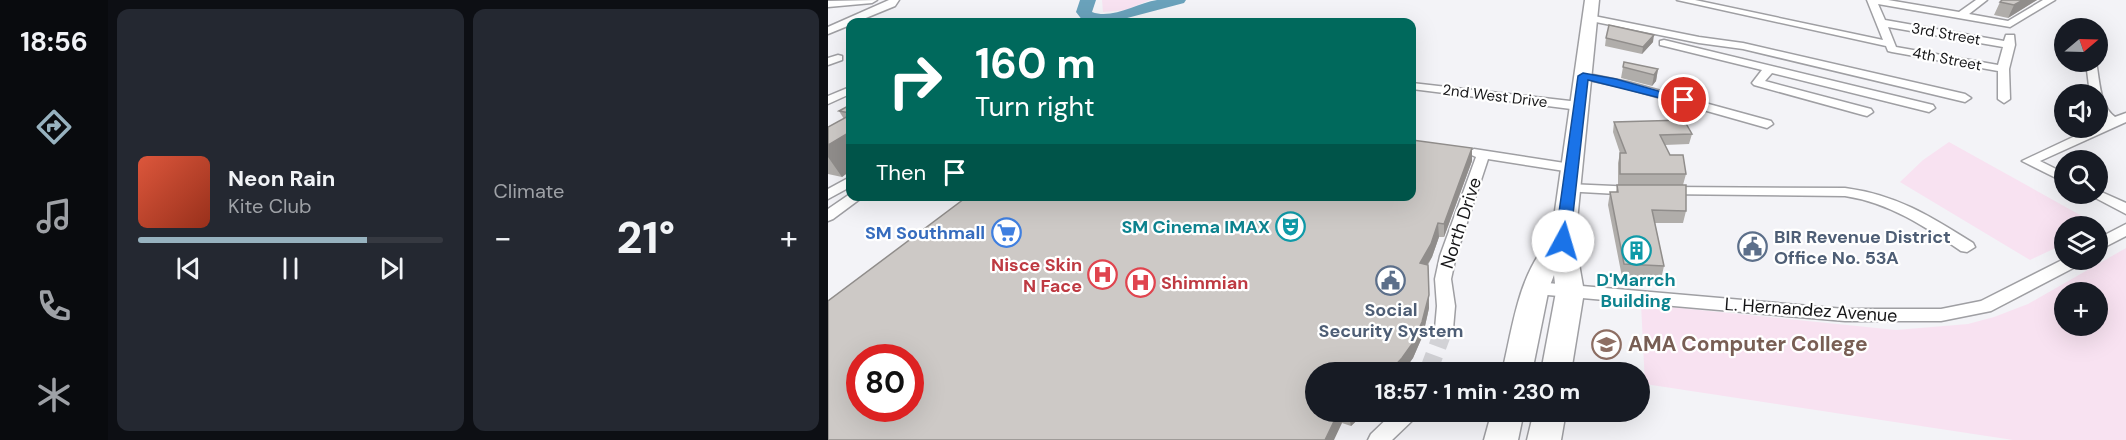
<!DOCTYPE html>
<meta charset="utf-8">
<style>
body{margin:0;font-family:"DM Sans",sans-serif;background:#242831;color:#f1f3f6;height:100vh;display:flex;flex-direction:column;font-size:22px;white-space:nowrap}
*{box-sizing:border-box;margin:0}
p{font-size:20px;color:#9ea1a6}
.icon{flex:none;width:33px;height:33px;fill:none;stroke:currentColor;stroke-width:2;stroke-linecap:round;stroke-linejoin:round}
.map{position:relative;flex:1;overflow:hidden}
.sheet{display:flex;flex-direction:column;gap:9px;padding:9px;background:#0d0f14;width:720px}
.sheet>*{flex:none}
.banner{position:absolute;left:18px;top:18px;width:570px;height:183px;border-radius:12px;box-shadow:0 6px 24px #0002;background:#00695c;color:#fff;overflow:hidden}
.needle{width:39px;rotate:71deg}
.controls{position:absolute;left:1226px;top:18px;display:grid;gap:12px}
.controls a{display:grid;place-items:center;width:54px;height:54px;border-radius:50%;background:#171b24;box-shadow:0 6px 24px #0002;font-size:30px}
.speed{position:absolute;left:18px;top:344px;display:flex;gap:12px;font-size:30px;font-weight:700;text-align:center}
.speed>*{display:grid;place-content:center;width:78px;height:78px;border-radius:50%;background:#171b24;box-shadow:0 6px 24px #0002;line-height:1}
.speed .limit{border:9px solid #d22;background:#fff;color:#111}
.pin{position:absolute;display:grid;place-items:center;width:51px;height:51px;color:#fff;margin:-26px;border:3px solid #fff;border-radius:50%;box-shadow:0 2px 6px #0007}
.me{position:absolute;width:66px;margin:-33px;rotate:6deg;stroke-linejoin:round;filter:drop-shadow(0 0 4px #0008)}
.turn{display:flex;align-items:center;gap:21px;height:126px;padding:0 30px;font-size:27px}
.turn .icon{width:78px;height:78px;stroke-width:2.5}
.turn b{display:block;font-size:42px;line-height:51px}
.then{display:flex;align-items:center;height:57px;padding:0 30px;background:#0003;gap:12px;font-size:22px}
.big{font-size:45px;font-weight:700;line-height:1.1}
.sheet .card{flex:1;display:flex;flex-direction:column;justify-content:center;gap:9px;min-width:0;padding:0 21px;border-radius:12px;background:#242831}
.song{display:flex;align-items:center;gap:18px}
.cover{width:72px;height:72px;border-radius:9px;background:linear-gradient(135deg,hsl(10 70% 55%),hsl(10 70% 35%))}
.played{height:6px;border-radius:3px;background:linear-gradient(90deg,#97b2bf 75%,#363941 75%)}
.keys{display:flex;justify-content:space-around;direction:ltr}
.heat{display:flex;justify-content:space-between;align-items:center;font-size:33px;direction:ltr}
.sheet .tiles{flex:1;display:grid;gap:9px;grid-template-columns:repeat(2,1fr)}
.trip{position:absolute;left:477px;top:362px;width:345px;height:60px;border-radius:30px;background:#171b24;box-shadow:0 6px 24px #0002;font-weight:700;line-height:60px;text-align:center}
main{display:flex;flex:1;min-height:0}
.menu{display:flex;flex-direction:column;width:108px;justify-content:space-around;align-items:center;background:#090b0e;color:#9ea1a6}
.menu .icon{width:42px;height:42px}
.menu .active{color:#97b2bf}
.menu b{font-size:27px;color:#f1f3f6}
.map>svg:first-child{display:block}
.industrial{fill:#f8e2f1;fill-rule:evenodd}
.lines{fill:none;stroke-linecap:round;stroke-linejoin:round}
.river{fill:#6aa2bb;fill-rule:evenodd}
.minor-tunnel{stroke:#d2d2d6;stroke-width:18;stroke-dasharray:18 9;stroke-linecap:butt}
.minor-casing{stroke:#9f9fa3;stroke-width:3}
.trunk-casing{stroke:#9f9fa3;stroke-width:3}
.minor{fill:#fff;fill-rule:evenodd}
.trunk{fill:#fff;fill-rule:evenodd}
.wall{fill:#b0adaa}
.shaded-wall{fill:#908d8b}
.building{fill:#cdc9c6;stroke:#908d8b;stroke-width:1.5;fill-rule:evenodd}
.route{fill:#1a73e8;stroke:#114b97;stroke-width:1.5}
.labels{text-anchor:middle;stroke-width:4.5;stroke-linejoin:round;paint-order:stroke}
.far-street-label{font-size:15px;fill:#161618;stroke:#fff}
.street-label{font-size:18px;fill:#161618;stroke:#fff}
.culture-label{font-size:18px;font-weight:bold;fill:#0d838f;stroke:#fff;text-anchor:end}
.shop-label{font-size:18px;font-weight:bold;fill:#366cbe;stroke:#fff;text-anchor:end}
.service-label{font-size:18px;font-weight:bold;fill:#4e5e75;stroke:#fff;text-anchor:start}
.health-label{font-size:18px;font-weight:bold;fill:#be3a42;stroke:#fff;text-anchor:end}
.near-education-label{font-size:21px;font-weight:bold;fill:#785e54;stroke:#fff;text-anchor:start}
</style>
<main>
<nav class="menu">
<b>18:56</b>
<svg class="icon active" aria-label="directions" viewBox="0 0 24 24"><path d="M12 3l9 9-9 9-9-9zM9 14v-3h6M13 9l2 2-2 2"/></svg>
<svg class="icon" aria-label="music" viewBox="0 0 24 24"><path d="M9 18V5l10-2v13"/><circle cx="6" cy="18" r="3"/><circle cx="16" cy="16" r="3"/></svg>
<svg class="icon" aria-label="phone" viewBox="0 0 24 24"><path d="M5 4h4l2 5-3 2q2 4 5 5l2-3 5 2v4C11 20 4 13 5 4z"/></svg>
<svg class="icon" aria-label="climate" viewBox="0 0 24 24"><path d="M12 3v18M4 7l16 10M4 17L20 7"/></svg>
</nav>
<section class="sheet">
<div class="tiles">
<div class="card">
<div class="song"><i class="cover"></i><div><b>Neon Rain</b><p>Kite Club</p></div></div>
<div class="played"></div>
<div class="keys"><svg class="icon" aria-label="previous" viewBox="0 0 24 24"><path d="M18 5L8 12l10 7zM5 5v14"/></svg><svg class="icon" aria-label="pause" viewBox="0 0 24 24"><path d="M8 5v14M16 5v14"/></svg><svg class="icon" aria-label="next" viewBox="0 0 24 24"><path d="M6 5l10 7-10 7zM19 5v14"/></svg></div>
</div>
<div class="card"><p>Climate</p>
<div class="heat"><a>−</a><b class="big">21°</b><a>+</a></div>
</div>
</div>
</section>
<div class="map">
<svg width="1298" height="440" viewBox="0 0 1298 440">
<rect width="100%" height="100%" fill="#f3f3f7"/>
<!-- industrial -->
<path class="industrial" d="M274 0H322L298 10 275 12Z
M1121 142 1270 225 1236 226V244L1202 260 1072 182 1095 160Z
M1298 248V440H1185L817 384 813 304 1068 330 1140 324 1166 317 1200 304ZM1269 292V326H1236V292Z"/>
<g class="lines">
<!-- river -->
<path class="river" d="M252 0H268L264 12C284 20 309 3 329 0 338 0 348 0 358 0L356 3 284 22 255 21 248 12Z"/>
<!-- minor-tunnel -->
<path class="minor-tunnel" d="M600 372 616 329"/>
<defs>
<path id="minor" d="M49 0 44 3 0 7V1Z
M61 0H71L67 6 28 22H22V25L0 34V27Z
M849 0H867L1055 40 1039 0H1060L1131 12 1148 0H1159L1141 14 1180 21 1215 0H1227L1182 27 1050 4 1057 20 1176 41 1178 35H1186L1187 45 1181 69 1182 99 1176 103 1170 99V71L1064 52 1060 51 1058 46ZM1060 27 1175 47 1170 65 1068 47Z
M761 15 871 37 915 43 1137 94 1143 98 1137 102 915 49 871 43 758 20 756 18Z
M836 40 1105 105 1107 108 1101 112 944 73 937 81 1043 109 1045 112 1039 116 1035 115 926 85 924 83 934 70 832 45V41Z
M10 55 14 56V60L0 65V58Z
M1258 62H1268C1272 81 1271 105 1287 117L1298 113V122L1212 161 1236 173V182L1194 161 1277 122 1269 116V94H1262Z
M755 73 800 82 943 121 945 124 939 128 794 87 751 78V74Z
M584 83 751 102 757 106 751 110 584 89Z
M22 87V94L0 104V96Z
M646 149 743 164 750 168 743 172 660 159 628 256 623 279 627 306 625 329 622 334 616 336 610 334 607 329 609 306 607 279 612 256 648 157 639 153Z
M22 177V187L0 199V189Z
M740 184 808 187 815 191 808 195 735 191 733 188Z
M838 187 1017 188C1069 195 1102 216 1145 243L1147 247 1139 252 1133 251C1096 226 1062 203 1017 196L833 194 831 191Z
M1269 190 1298 203V214L1260 194H1269Z
M22 194V196H36L5 219 0 221V209Z
M1298 224V236L1269 251V239Z
M1236 259 1255 260 1253 264 1163 311 1113 321H1017L708 294 702 292 700 288 702 284 708 282 1017 309H1113L1153 301Z
M567 411H591L588 417 564 440H540L543 434Z"/>
<path id="trunk" d="M757 0H771L747 241 756 292 743 372H713L728 292 726 275 721 288 704 372H674C685 327 690 274 723 239Z
M664 411H696L690 440H656Z
M706 411H738L733 440H699Z"/>
</defs>
<!-- minor casing -->
<use href="#minor" class="minor-casing"/>
<!-- trunk casing -->
<use href="#trunk" class="trunk-casing"/>
<!-- minor -->
<use href="#minor" class="minor"/>
<!-- trunk -->
<use href="#trunk" class="trunk"/>
</g>
<!-- wall -->
<path class="wall" d="M1174 0H1209L1180 18 1166 15 1172 2Z
M778 38 825 42 814 54 777 46Z
M795 67 830 69 828 81 824 86 793 78Z
M22 105V171L14 177 0 174V127L16 119 11 111Z
M786 122 864 134 861 144 837 145 842 155 858 174 855 185 858 211 855 223H827L836 266 833 279 794 277 780 205 782 192H788L789 185H790V163L792 153 785 132Z
M644 161 616 237H611L604 257 600 265 601 278V308L595 335 585 358 575 371 488 372V411H539L523 426 514 423 0 440Z"/>
<!-- shaded-wall -->
<path class="shaded-wall" d="M1195 0H1209L1180 18 1186 5Z
M826 35 825 42 814 54 815 47Z
M830 69 828 81 824 86 826 75Z
M22 132V171L14 177 0 157V145Z
M644 148V161L616 237V224Z
M610 223 611 237 604 257 592 276V263Z
M600 265 601 308 595 335 585 358 575 372H561Z
M511 411 514 423 506 440H497Z
M522 411H539L523 426 520 412Z"/>
<!-- building -->
<path class="building" d="M1174 0H1195L1186 5 1172 2Z
M213 19 236 22H206Z
M781 25 826 35 815 47 778 38Z
M796 62 830 69 826 75 795 67Z
M22 105V113L11 111Z
M22 115V132L0 145V127Z
M856 120 864 134 832 135 842 155H855L858 174H792V153H798L786 122Z
M584 140 644 148 616 224 610 223 603 244 592 263 600 265 601 295 594 322 584 344 574 358 561 372H488V411H511L497 440H0V301L140 196H584ZM32 357H82V408H32Z
M789 185H858V211L824 210 836 266 796 264 782 192H790Z"/>
<!-- route -->
<path class="route" d="M755 73 788 79 862 100 856 104 760 80 742 241 735 246 727 241 750 76Z"/>
<!-- icons -->
<defs>
<symbol id="theatre-ring" viewBox="-11 -11 22 22"><circle r="9.5" fill="#fff" stroke="#0f9aa8" stroke-width="1.5"/><path d="M-5-5.5Q0-4 5-5.5V0Q5 5 0 6Q-5 5-5 0ZM-3.3-2.5H-1v1.5H-3.3ZM1-2.5H3.3v1.5H1ZM-2.8 1Q0 5.5 2.8 1Z" fill="#0f9aa8"/></symbol>
<symbol id="supermarket-ring" viewBox="-11 -11 22 22"><circle r="9.5" fill="#fff" stroke="#3f7fe0" stroke-width="1.5"/><path d="M-6-5.5h2.5l.6 2H6L4.5 2H-2.5L-4.4-4H-6ZM-1.5 3.2a1.3 1.3 0 1 0 .1 0ZM3 3.2a1.3 1.3 0 1 0 .1 0Z" fill="#3f7fe0"/></symbol>
<symbol id="civic-ring" viewBox="-11 -11 22 22"><circle r="9.5" fill="#fff" stroke="#5c6f8a" stroke-width="1.5"/><path d="M-.6-6.5H3V-4.5H.6V-3L4-1V1h2V6H-6V1h2V-1L-.6-3ZM-1.2 2.5V6h2.4V2.5Z" fill="#5c6f8a"/></symbol>
<symbol id="building-ring" viewBox="-11 -11 22 22"><circle r="9.5" fill="#fff" stroke="#0f9aa8" stroke-width="1.5"/><path d="M-4-6H4V6H1V3H-1V6H-4ZM-2.5-4.3h1.7v1.8h-1.7ZM.8-4.3h1.7v1.8H.8ZM-2.5-1h1.7V.8h-1.7ZM.8-1h1.7V.8H.8Z" fill="#0f9aa8"/></symbol>
<symbol id="hospital-ring" viewBox="-11 -11 22 22"><circle r="9.5" fill="#fff" stroke="#e0444e" stroke-width="1.5"/><path d="M-5-5h3v3.5h4V-5h3V5h-3V1.5h-4V5h-3Z" fill="#e0444e"/></symbol>
<symbol id="university-ring" viewBox="-11 -11 22 22"><circle r="9.5" fill="#fff" stroke="#8d6e63" stroke-width="1.5"/><path d="M0-5L7-2L0 1L-7-2ZM-4 1L0 2.5L4 1V4Q0 6-4 4Z" fill="#8d6e63"/></symbol>
</defs>
<g fill-rule="evenodd">
<use href="#theatre-ring" x="446" y="210" width="33" height="33"/>
<use href="#supermarket-ring" x="162" y="216" width="33" height="33"/>
<use href="#civic-ring" x="908" y="230" width="33" height="33"/>
<use href="#building-ring" x="792" y="234" width="33" height="33"/>
<use href="#hospital-ring" x="258" y="258" width="33" height="33"/>
<use href="#civic-ring" x="546" y="264" width="33" height="33"/>
<use href="#hospital-ring" x="296" y="266" width="33" height="33"/>
<use href="#university-ring" x="762" y="328" width="33" height="33"/>
</g>
<g class="labels">
<!-- far-street labels -->
<g class="far-street-label">
<text transform="translate(1118 34) rotate(10)" y="5">3rd Street</text>
<text transform="translate(1119 59) rotate(11)" y="5">4th Street</text>
<text transform="translate(667 96) rotate(7)" y="5">2nd West Drive</text>
</g>
<!-- street labels -->
<g class="street-label">
<text transform="translate(633 223) rotate(-72)" y="6">North Drive</text>
<text transform="translate(983 310) rotate(4)" y="6">L. Hernandez Avenue</text>
</g>
<!-- culture labels -->
<g class="culture-label">
<text x="442" y="233">SM Cinema IMAX</text>
<text x="808" y="286" text-anchor="middle">D'Marrch<tspan x="808" dy="21">Building</tspan></text>
</g>
<!-- shop labels -->
<g class="shop-label">
<text x="157" y="239">SM Southmall</text>
</g>
<!-- service labels -->
<g class="service-label">
<text x="946" y="243">BIR Revenue District<tspan x="946" dy="21">Office No. 53A</tspan></text>
<text x="563" y="316" text-anchor="middle">Social<tspan x="563" dy="21">Security System</tspan></text>
</g>
<!-- health labels -->
<g class="health-label">
<text x="254" y="271">Nisce Skin<tspan x="254" dy="21">N Face</tspan></text>
<text x="333" y="289" text-anchor="start">Shimmian</text>
</g>
<!-- near-education labels -->
<g class="near-education-label">
<text x="800" y="351">AMA Computer College</text>
</g>
</g>
</svg>
<div class="controls">
<a><svg class="needle" viewBox="-14 -14 28 28"><path d="M0-13l5 13h-10z" fill="#e53935"/><path d="M0 13l5-13h-10z" fill="#9ea1a6"/></svg></a>
<a><svg class="icon" aria-label="sound" viewBox="0 0 24 24"><path d="M4 9h4l5-4v14l-5-4H4zM17 9q2 3 0 6"/></svg></a>
<a><svg class="icon" aria-label="search" viewBox="0 0 24 24"><circle cx="10" cy="10" r="6"/><path d="M15 15l6 6"/></svg></a>
<a><svg class="icon" aria-label="layers" viewBox="0 0 24 24"><path d="M12 4l9 5-9 5-9-5zM3 14l9 5 9-5"/></svg></a>
<a>+</a>
</div>
<div class="speed"><div class="limit">80</div></div>
<div class="pin" style="left:856px;top:100px;background:#d93025"><svg class="icon" aria-label="arrive" viewBox="0 0 24 24"><path d="M6 21V4h12l-3 4 3 4H6"/></svg></div>
<svg class="me" style="left:735px;top:241px" viewBox="-20 -20 40 40"><circle r="19" fill="#fff"/><path d="M0-13L10 11 0 6-10 11z" fill="#1a73e8"/></svg>
<div class="trip">18:57 · 1 min · 230 m</div>
<div class="banner">
<div class="turn"><svg class="icon" aria-label="right" viewBox="0 0 24 24"><path d="M7 20v-9h11M14 6l5 5-5 5"/></svg><div><b>160 m</b>Turn right</div></div>
<div class="then">Then<svg class="icon" aria-label="arrive" viewBox="0 0 24 24"><path d="M6 21V4h12l-3 4 3 4H6"/></svg></div>
</div>
</div>
</main>
